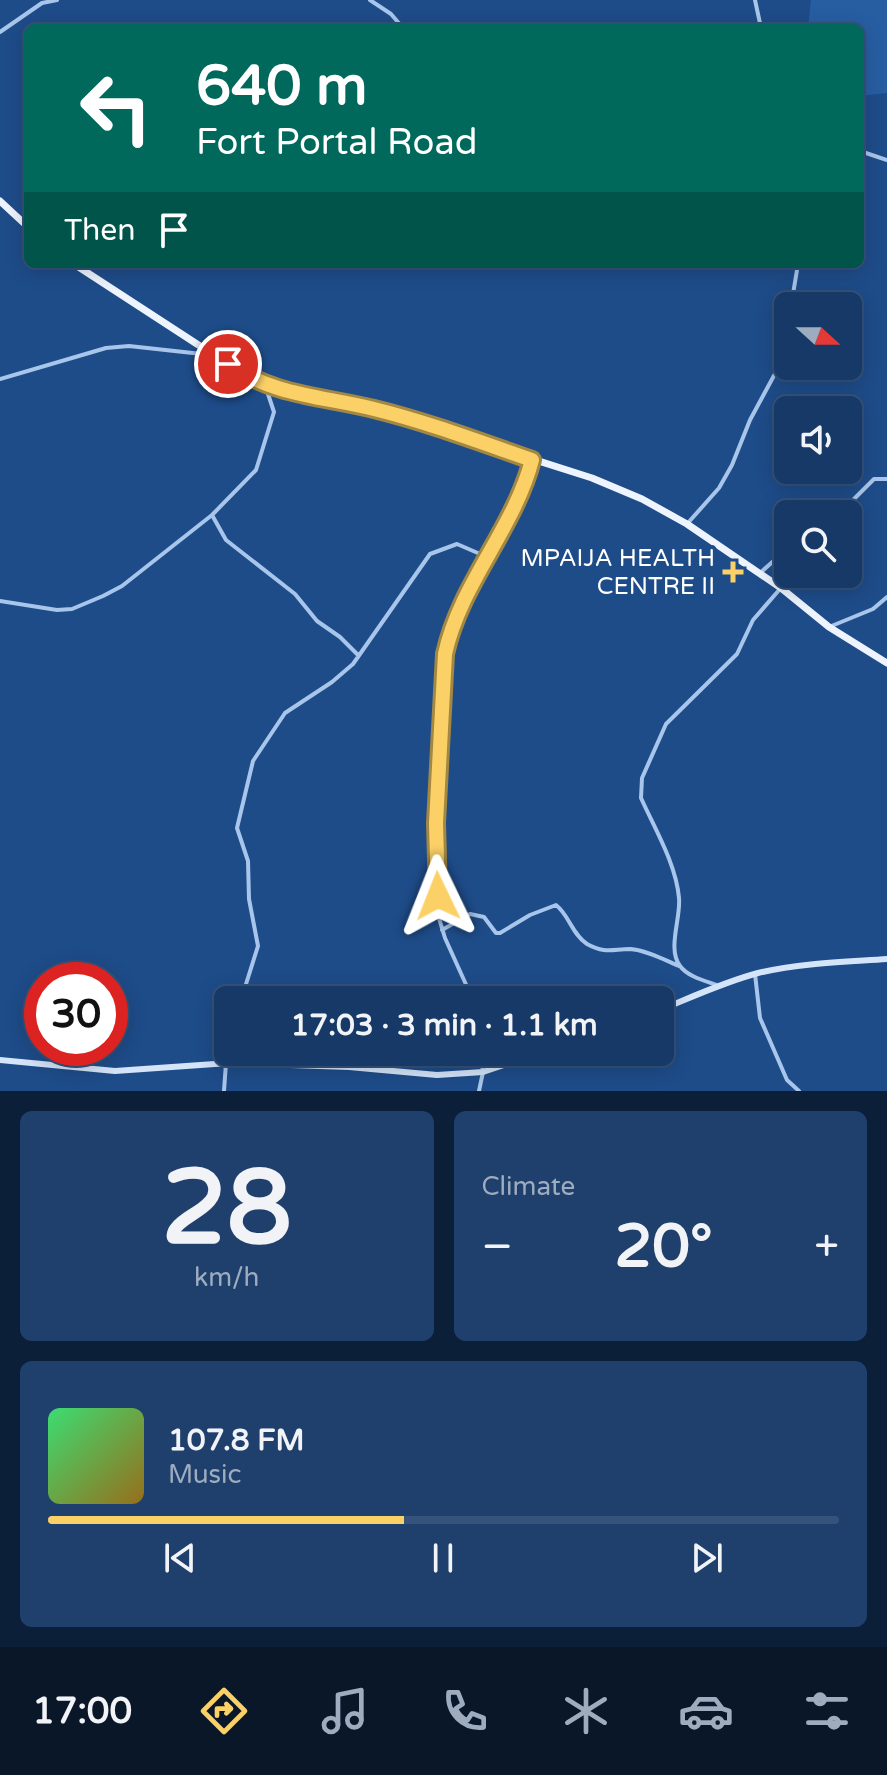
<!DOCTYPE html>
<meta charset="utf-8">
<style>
body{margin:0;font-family:"Varela Round",sans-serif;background:#1f406d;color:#f1f3f6;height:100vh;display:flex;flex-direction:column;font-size:30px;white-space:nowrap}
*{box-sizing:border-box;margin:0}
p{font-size:26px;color:#9eacc0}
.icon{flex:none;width:44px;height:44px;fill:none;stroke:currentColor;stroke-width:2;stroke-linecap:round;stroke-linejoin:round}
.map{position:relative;height:1091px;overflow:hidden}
.side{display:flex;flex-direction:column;gap:20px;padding:20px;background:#0c1f39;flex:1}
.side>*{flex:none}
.top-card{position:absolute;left:24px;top:24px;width:840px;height:244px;border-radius:12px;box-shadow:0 4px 20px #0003,0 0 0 2px #35537b;background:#00695c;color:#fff;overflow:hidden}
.needle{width:52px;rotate:111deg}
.fabs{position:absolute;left:774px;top:292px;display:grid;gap:16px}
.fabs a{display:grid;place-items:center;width:88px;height:88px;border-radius:12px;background:#163967;box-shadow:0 4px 20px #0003,0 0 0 2px #35537b;font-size:40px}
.speed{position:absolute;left:24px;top:962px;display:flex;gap:16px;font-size:40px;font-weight:700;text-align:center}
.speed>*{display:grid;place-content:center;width:104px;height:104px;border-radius:50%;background:#163967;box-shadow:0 4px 20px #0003,0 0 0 2px #35537b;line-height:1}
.speed .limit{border:12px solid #d22;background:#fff;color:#111}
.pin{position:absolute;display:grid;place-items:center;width:68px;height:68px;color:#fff;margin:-34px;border:4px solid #fff;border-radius:50%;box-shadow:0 2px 8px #0007}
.me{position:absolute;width:88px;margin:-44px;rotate:358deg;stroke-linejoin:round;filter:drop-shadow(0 0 6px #0008)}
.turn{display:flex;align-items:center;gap:28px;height:168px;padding:0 40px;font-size:36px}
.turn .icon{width:104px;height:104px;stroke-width:2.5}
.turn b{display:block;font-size:56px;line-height:68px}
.then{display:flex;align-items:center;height:76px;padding:0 40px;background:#0003;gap:16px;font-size:30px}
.big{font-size:60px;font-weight:800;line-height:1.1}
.side .card{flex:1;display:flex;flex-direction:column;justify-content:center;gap:12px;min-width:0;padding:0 28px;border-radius:12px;background:#1f406d}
.side .dial{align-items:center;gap:0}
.dial b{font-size:104px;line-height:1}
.song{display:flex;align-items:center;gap:24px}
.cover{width:96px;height:96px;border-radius:12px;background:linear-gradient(135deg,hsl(140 70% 55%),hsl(40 70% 35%))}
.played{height:8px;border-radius:4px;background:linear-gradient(90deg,#fbd167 45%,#35537b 45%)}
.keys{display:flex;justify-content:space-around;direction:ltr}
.heat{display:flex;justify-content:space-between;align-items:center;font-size:44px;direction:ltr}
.side .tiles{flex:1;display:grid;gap:20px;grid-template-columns:1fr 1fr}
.card:last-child{grid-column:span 2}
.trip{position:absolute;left:214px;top:986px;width:460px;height:80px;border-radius:12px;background:#163967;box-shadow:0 4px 20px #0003,0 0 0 2px #35537b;font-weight:800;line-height:80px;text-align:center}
.tabs{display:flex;height:128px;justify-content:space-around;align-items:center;background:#091729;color:#9eacc0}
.tabs .icon{width:56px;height:56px}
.tabs .selected{color:#fbd167}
.tabs b{font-size:36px;color:#f1f3f6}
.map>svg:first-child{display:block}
.green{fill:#275ea2}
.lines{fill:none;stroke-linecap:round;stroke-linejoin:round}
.street{stroke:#a8c6eb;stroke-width:4}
.secondary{stroke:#d4e4f9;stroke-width:6}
.primary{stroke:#edf4fe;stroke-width:7}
.route-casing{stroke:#a38843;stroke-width:20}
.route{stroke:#fbd167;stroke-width:14}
.poi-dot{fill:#fbd167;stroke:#1e4c89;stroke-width:3}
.labels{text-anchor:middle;stroke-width:8;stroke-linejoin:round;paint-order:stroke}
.poi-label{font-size:24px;fill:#fff;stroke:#1e4c89;text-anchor:end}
</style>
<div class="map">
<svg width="887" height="1091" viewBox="0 0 887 1091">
<rect width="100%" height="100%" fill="#1e4c89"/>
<!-- green -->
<path class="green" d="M811 0H887V93L860 96V28H808Z"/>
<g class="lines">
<!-- street -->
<path class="street" d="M370 0 391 14 403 28
M755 0 761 28
M0 32 42 3 57 0
M860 151 887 160
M791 306 798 264
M0 379 106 348 129 346 211 355
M832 514 846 507 874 479H887
M212 515 226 540 295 594 317 621 340 637 358 655
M687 524 719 488 732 465 750 420 777 370 788 321
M760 573 788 548
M0 601 57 610 72 609 103 596 122 586 212 515 256 470 274 412 265 385
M829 627 873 609 887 597
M442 930 470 914 484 917 496 933H500L530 915 556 905C569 915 572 934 587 944 605 954 613 949 630 949 646 950 665 960 679 966
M755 974 760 1018 787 1080 799 1091
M719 986C706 981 688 977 680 966 667 949 681 918 679 898 676 864 655 829 641 798L642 778 666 724 737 654 753 620 780 589
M241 1000 258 946 249 899 248 861 237 828 253 761 285 713 332 682 353 664 430 554 457 544 487 557
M473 1000 445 938 438 915 436 823 445 654C461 584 514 529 532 460
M228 1033V1042
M228 1052 229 1063
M224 1091 226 1063
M479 1091 483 1072 480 1052"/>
<!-- secondary -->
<path class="secondary" d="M660 1010C692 997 724 982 758 973 801 963 844 962 887 959
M0 1060 115 1071 229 1063 349 1067 437 1075 483 1072 542 1052"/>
<!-- primary -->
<path class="primary" d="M0 201 28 227
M74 264 243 374 281 391 377 410 482 443 592 478 642 499 687 524 781 588 829 627 887 663"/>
</g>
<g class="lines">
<defs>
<path id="route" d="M228 364C275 396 321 396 374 409 427 422 480 442 532 460 514 529 460 584 445 654L436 823 438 896"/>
</defs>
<!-- route casing -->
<use href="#route" class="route-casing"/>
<!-- route -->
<use href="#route" class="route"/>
</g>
<!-- markers -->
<path class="poi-dot" d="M729 560h8v8h8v8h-8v8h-8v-8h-8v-8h8z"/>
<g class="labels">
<!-- poi labels -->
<g class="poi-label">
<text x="715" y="566">MPAIJA HEALTH<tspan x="715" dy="28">CENTRE II</tspan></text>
</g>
</g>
</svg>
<div class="fabs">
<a><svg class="needle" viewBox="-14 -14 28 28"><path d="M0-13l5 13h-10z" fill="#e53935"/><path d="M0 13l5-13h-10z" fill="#9eacc0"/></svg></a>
<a><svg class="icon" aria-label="sound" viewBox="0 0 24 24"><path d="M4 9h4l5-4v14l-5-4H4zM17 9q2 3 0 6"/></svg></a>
<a><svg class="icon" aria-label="search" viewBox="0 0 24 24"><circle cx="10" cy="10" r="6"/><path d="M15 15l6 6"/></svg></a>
</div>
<div class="speed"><div class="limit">30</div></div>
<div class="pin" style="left:228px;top:364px;background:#d93025"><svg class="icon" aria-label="arrive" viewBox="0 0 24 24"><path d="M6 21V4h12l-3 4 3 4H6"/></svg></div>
<svg class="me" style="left:438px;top:896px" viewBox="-20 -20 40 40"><path d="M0-17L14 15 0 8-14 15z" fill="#fbd167" stroke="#fff" stroke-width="4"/></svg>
<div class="trip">17:03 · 3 min · 1.1 km</div>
<div class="top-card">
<div class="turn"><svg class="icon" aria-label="left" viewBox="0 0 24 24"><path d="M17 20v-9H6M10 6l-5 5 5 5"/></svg><div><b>640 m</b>Fort Portal Road</div></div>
<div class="then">Then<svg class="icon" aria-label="arrive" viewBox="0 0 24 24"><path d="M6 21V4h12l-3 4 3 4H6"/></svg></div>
</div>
</div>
<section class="side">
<div class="tiles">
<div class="card dial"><b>28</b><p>km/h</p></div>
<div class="card"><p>Climate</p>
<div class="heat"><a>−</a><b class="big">20°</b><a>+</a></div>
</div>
<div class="card">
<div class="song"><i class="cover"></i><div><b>107.8 FM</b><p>Music</p></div></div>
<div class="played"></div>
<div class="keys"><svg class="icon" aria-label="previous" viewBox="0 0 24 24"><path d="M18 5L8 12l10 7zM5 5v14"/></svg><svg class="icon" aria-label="pause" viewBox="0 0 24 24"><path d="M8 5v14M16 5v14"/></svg><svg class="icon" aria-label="next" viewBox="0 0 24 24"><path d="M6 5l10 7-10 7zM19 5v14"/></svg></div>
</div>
</div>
</section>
<nav class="tabs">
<b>17:00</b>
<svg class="icon selected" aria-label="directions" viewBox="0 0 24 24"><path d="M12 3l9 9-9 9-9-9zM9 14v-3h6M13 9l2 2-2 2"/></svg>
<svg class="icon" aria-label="music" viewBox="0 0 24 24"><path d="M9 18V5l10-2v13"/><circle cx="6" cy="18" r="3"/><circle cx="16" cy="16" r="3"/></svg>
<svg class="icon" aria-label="phone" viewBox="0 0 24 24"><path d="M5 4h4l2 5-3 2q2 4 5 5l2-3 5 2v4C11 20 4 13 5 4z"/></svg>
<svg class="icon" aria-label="climate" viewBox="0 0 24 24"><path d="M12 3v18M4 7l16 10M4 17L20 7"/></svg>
<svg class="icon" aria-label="car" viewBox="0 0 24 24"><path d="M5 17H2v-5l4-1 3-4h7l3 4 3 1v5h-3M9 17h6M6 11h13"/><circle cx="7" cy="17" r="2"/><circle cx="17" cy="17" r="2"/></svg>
<svg class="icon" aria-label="filters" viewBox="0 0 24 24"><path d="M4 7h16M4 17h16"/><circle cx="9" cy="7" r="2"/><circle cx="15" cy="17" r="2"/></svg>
</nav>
